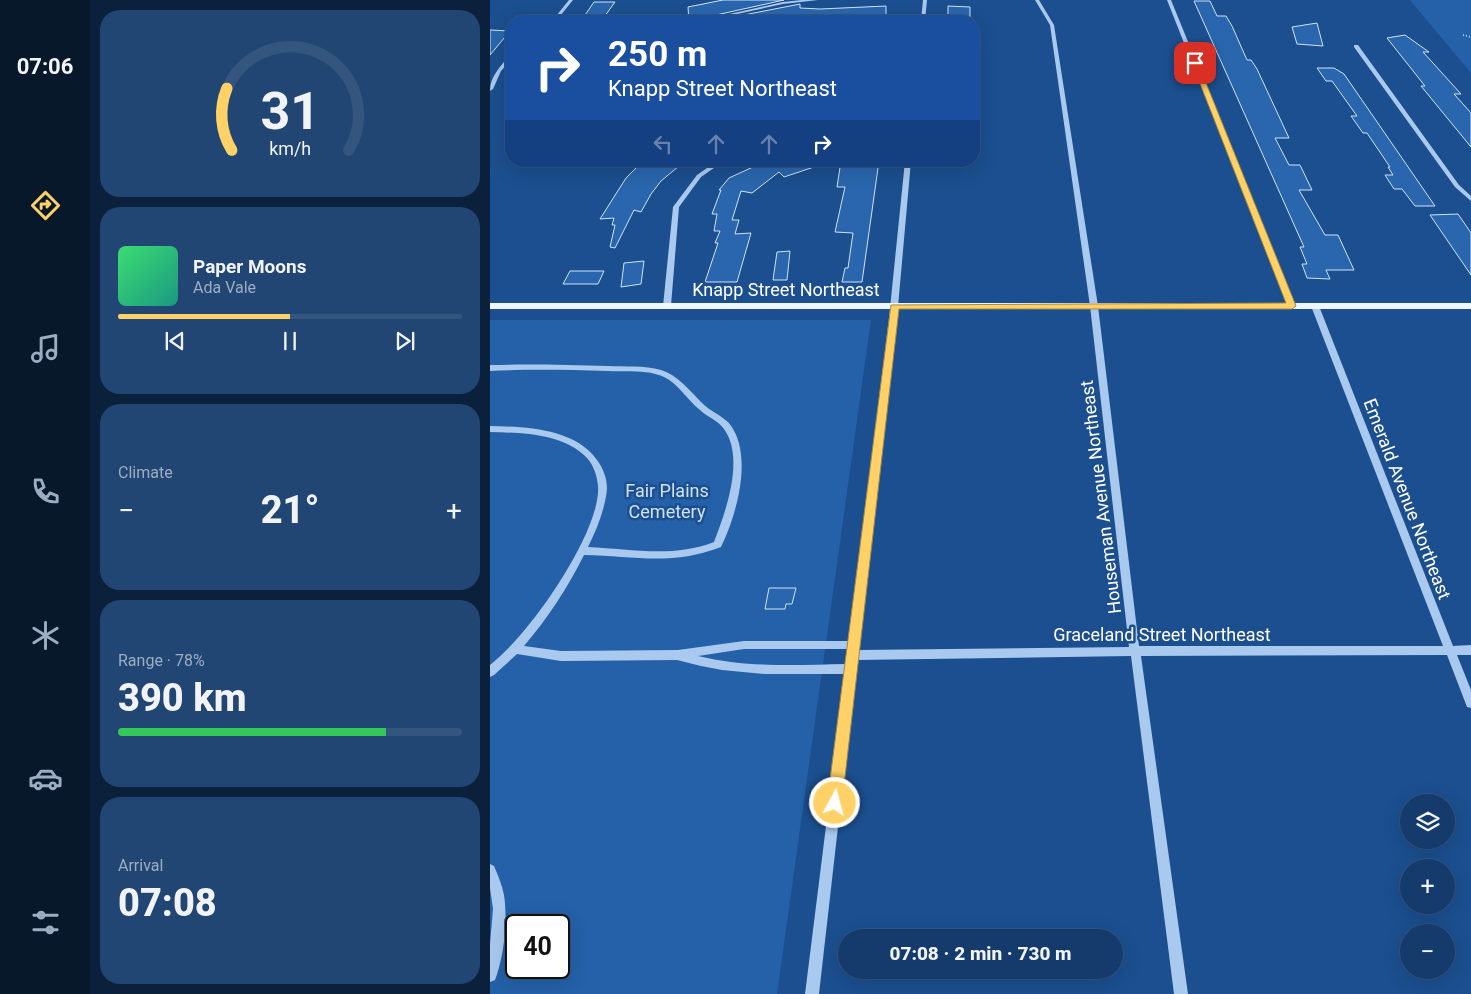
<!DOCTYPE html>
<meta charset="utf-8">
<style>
body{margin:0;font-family:Roboto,sans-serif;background:#214673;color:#f1f3f6;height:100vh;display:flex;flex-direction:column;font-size:19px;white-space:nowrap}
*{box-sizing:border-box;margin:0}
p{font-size:16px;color:#9dadc1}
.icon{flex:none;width:28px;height:28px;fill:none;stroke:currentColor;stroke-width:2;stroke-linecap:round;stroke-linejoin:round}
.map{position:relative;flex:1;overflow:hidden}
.details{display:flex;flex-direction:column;gap:10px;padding:10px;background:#0b203b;width:400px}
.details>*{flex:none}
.hud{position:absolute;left:15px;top:15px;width:475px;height:152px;border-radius:20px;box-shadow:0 5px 20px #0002,0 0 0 1px #33557e;background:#1a4fa0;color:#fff;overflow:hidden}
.controls{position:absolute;left:910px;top:794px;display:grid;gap:10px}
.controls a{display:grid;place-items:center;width:55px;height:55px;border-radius:50%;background:#143b6b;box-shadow:0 5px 20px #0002,0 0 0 1px #33557e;font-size:25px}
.speed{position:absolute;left:15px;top:914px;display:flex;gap:10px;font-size:25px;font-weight:700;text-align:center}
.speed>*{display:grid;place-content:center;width:65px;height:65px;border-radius:50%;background:#143b6b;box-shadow:0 5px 20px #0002,0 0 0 1px #33557e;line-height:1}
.speed .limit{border:2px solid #111;border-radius:8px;background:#fff;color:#111}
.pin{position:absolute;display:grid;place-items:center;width:42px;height:42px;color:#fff;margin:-21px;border-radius:10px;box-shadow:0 2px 8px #0006}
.me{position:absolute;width:55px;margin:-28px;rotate:7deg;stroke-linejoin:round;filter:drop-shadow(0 0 4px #0008)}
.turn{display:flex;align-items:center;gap:18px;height:105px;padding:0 20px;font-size:22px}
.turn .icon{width:65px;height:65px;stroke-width:2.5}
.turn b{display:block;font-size:35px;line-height:42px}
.lanes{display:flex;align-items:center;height:48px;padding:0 20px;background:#0003;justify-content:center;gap:25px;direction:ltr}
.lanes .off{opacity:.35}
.big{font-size:38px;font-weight:800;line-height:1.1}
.details .widget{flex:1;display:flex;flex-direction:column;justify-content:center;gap:8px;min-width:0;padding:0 18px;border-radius:20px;background:#214673}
.details .dial{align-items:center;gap:0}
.dial svg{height:130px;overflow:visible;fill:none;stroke:#33557e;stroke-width:7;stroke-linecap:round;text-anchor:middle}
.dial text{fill:#f1f3f6;stroke:none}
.song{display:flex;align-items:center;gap:15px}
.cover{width:60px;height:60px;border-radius:8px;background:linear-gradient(135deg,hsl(140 70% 55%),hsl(170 70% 35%))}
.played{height:5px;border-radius:2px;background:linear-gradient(90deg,#ffd166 50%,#33557e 50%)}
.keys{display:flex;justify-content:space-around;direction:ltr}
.heat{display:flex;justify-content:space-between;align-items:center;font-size:28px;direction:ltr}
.charge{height:8px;border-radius:4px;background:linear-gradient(90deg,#34c759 78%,#33557e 0)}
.trip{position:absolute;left:348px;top:929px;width:285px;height:50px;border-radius:25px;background:#143b6b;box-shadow:0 5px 20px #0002,0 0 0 1px #33557e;font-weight:800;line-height:50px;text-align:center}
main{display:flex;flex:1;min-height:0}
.menu{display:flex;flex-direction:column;width:90px;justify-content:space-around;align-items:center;background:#08182b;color:#9dadc1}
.menu .icon{width:35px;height:35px}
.menu .active{color:#ffd166}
.menu b{font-size:22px;color:#f1f3f6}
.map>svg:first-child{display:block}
.green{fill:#2461a8;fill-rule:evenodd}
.building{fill:#2a66ad;stroke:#cfe3fa}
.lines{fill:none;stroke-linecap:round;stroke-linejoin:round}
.path{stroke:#a9c9ee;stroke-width:2;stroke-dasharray:1 2;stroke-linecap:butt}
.minor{fill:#a9c9ee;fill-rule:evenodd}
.major{fill:#f0f6ff;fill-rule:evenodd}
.route{fill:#ffd166;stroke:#a68842}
.labels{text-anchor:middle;stroke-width:5;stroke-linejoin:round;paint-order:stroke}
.street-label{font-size:18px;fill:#fff;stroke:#1b4f8f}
.park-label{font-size:18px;fill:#cfe3fa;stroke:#1b4f8f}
</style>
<main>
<nav class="menu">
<b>07:06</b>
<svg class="icon active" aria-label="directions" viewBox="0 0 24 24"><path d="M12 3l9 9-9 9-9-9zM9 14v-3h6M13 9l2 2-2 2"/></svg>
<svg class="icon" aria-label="music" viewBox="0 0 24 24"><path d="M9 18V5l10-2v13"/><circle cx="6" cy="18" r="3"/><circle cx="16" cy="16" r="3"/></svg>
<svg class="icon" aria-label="phone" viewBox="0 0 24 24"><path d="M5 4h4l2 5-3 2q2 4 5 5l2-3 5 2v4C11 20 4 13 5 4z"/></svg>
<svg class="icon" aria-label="climate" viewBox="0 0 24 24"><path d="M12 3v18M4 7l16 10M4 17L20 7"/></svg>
<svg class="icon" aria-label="car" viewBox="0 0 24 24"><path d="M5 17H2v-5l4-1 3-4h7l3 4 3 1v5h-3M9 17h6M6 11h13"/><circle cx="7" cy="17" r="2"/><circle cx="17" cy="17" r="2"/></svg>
<svg class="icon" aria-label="filters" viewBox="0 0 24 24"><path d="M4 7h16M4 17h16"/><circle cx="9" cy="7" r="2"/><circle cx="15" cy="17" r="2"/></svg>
</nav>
<section class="details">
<div class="widget dial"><svg viewBox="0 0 100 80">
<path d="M14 69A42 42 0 1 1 86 69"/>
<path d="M14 69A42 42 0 0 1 11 31" stroke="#ffd166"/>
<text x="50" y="56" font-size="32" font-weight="700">31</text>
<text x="50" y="72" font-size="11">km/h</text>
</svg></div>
<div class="widget">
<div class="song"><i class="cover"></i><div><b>Paper Moons</b><p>Ada Vale</p></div></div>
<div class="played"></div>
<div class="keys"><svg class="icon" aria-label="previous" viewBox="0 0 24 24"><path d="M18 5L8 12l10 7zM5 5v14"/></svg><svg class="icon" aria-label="pause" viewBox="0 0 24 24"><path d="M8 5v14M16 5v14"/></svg><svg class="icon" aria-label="next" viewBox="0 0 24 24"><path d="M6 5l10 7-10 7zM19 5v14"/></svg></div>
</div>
<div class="widget"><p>Climate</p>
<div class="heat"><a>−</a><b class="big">21°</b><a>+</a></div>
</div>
<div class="widget"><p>Range · 78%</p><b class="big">390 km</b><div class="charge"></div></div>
<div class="widget"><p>Arrival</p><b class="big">07:08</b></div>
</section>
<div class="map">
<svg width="981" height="994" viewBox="0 0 981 994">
<rect width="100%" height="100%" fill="#1b4f8f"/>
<!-- green -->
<path class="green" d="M920 0H981V73Z
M0 320H381L287 994H0ZM26 925H69V968H26Z"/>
<!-- building -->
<path class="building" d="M233 0H294L199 21 198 7Z
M704 1H720L727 16H736L742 26 757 60H761L767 69 799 138H785L799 165H810L822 190H809L835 235H848L864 270H836L840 279 817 278 812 264H817L810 247H814Z
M104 2H125L112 20 91 21Z
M310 4V8L330 9 396 6V17H389V20L331 21V17L300 21 298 18 279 21H223Z
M458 6 480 7V19H458Z
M827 23 833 46 807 44 802 27Z
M0 30 20 31 0 55Z
M915 35 939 52H933L971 94H964L981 113V147L931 86H935L897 38Z
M827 68H844L854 74 945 206H925L912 189H904L895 175H903L898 167H900L877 133H873L861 116H867L842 81H836Z
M153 161H166L189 166 171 181 161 194 151 212 144 210 125 248 120 247 125 225H122L124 218 110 219 136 178Z
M276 161H332L333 164 294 177 289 172 262 193 251 191 242 220H249L245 234 261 233 247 282H215L228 243H225L230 231H224L227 214H222L231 190H229L239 178Z
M351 161H389L372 282H352L355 268H358L363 233 345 232 355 187H347Z
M968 214 981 233V275L940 215Z
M300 251 297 280H283L287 252Z
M154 261 151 284 131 287 134 263Z
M80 271H114L108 284H73Z
M279 588H306L302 604H296L295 609H275Z"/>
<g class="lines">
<!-- path -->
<path class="path" d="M973 35 981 37"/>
<!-- minor -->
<path class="minor" d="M79 0H83L66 21H62Z
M312 0H328L293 4 215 21H208L293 2Z
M433 0H437L435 21H431Z
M545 0H549L564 25 608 306 649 646H953L821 306 825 304 829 306 963 646 981 645V655H967L981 690V708L977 707 957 655 651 656 698 994H684L641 656 367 660 329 994H315L355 674H275L232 670 211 666 187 660 71 661 27 654 4 675 0 677V665C12 655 22 645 32 633 58 604 111 525 108 486 107 476 104 466 97 458 73 433 32 433 0 432V426C36 427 84 428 107 460 113 468 117 478 117 489 115 509 107 529 98 547 140 549 184 558 224 542 236 511 255 458 234 429 228 420 217 417 210 410 197 400 189 384 174 377 157 369 136 372 118 371 78 370 39 369 0 371V365C39 364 79 365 118 366 135 367 154 365 171 370 189 376 199 390 212 403 220 411 231 415 239 423 264 454 247 514 231 547 183 566 144 556 94 555 78 587 58 618 34 646L71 651 188 650 254 641H359L399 318 415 161H421L407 318 368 650 639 647 600 306 560 25ZM254 649H358L356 664C307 665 257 668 208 656Z
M677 0H681L806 306 804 308H802L798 306Z
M864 45H868L969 185 981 196V201L965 187 864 47Z
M19 56H21V60L11 71 3 89 0 91C0 76 11 66 19 56Z
M227 161H234L211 177 189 207 181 306 177 308H175L173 306 183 207 207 175Z
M0 864 4 866C8 875 12 885 14 895 18 920 14 957 5 980L0 982V944L3 909 0 888Z"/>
<!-- major -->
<path class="major" d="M0 303H981V309H0Z"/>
</g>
<!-- route -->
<path class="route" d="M705 61 708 63 806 306 802 309H409L352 803 350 808 345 810 339 808 337 803 401 305 796 303 702 63Z"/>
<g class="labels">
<!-- street labels -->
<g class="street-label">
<text x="296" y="296">Knapp Street Northeast</text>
<text transform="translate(611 497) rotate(-97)" y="6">Houseman Avenue Northeast</text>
<text transform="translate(917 499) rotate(69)" y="6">Emerald Avenue Northeast</text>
<text x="672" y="641">Graceland Street Northeast</text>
</g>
<!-- park labels -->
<g class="park-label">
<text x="177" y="497">Fair Plains<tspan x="177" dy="21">Cemetery</tspan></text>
</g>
</g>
</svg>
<div class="controls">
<a><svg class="icon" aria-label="layers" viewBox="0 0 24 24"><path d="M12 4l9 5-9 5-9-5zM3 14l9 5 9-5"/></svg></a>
<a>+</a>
<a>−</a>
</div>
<div class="speed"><div class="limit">40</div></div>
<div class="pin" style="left:705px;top:63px;background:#d93025"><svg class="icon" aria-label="arrive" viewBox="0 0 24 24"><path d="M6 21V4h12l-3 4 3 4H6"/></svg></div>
<svg class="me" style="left:345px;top:803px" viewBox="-20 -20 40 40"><circle r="17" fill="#ffd166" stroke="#fff" stroke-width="3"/><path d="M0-11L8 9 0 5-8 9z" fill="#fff"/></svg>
<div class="trip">07:08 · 2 min · 730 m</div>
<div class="hud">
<div class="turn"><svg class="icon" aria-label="right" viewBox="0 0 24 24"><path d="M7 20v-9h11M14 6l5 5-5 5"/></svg><div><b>250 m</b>Knapp Street Northeast</div></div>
<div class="lanes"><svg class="icon off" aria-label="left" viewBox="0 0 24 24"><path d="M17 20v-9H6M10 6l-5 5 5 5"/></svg><svg class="icon off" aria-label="ahead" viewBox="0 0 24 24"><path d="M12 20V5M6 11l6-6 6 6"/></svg><svg class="icon off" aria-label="ahead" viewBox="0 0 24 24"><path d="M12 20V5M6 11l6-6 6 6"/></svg><svg class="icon" aria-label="right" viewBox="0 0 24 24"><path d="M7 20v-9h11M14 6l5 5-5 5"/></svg></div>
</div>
</div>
</main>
